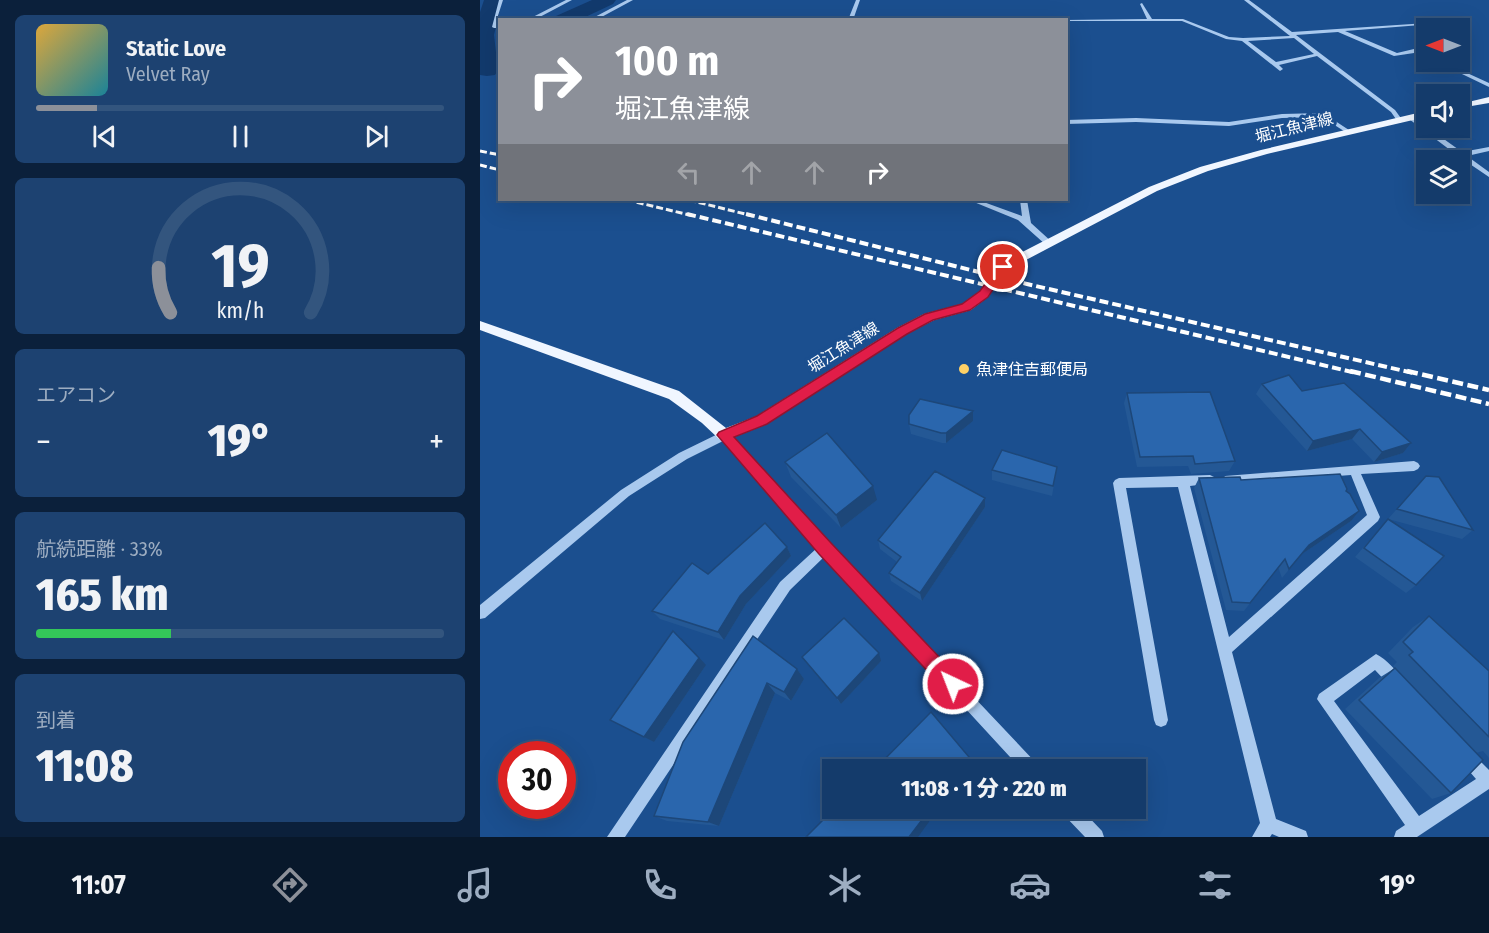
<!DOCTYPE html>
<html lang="ja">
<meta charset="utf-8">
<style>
body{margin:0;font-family:"Fira Sans Condensed","Noto Sans JP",sans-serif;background:#1d4271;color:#f1f3f6;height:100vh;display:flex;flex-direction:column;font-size:22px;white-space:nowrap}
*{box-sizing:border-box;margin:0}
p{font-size:20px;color:#9dadc1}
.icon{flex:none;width:33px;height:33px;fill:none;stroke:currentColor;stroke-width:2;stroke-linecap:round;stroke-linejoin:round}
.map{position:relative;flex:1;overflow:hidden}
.drawer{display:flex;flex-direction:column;gap:15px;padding:15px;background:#0b203b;width:480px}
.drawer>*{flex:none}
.banner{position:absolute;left:18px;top:18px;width:570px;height:183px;border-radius:0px;box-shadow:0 6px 24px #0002,0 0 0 2px #33557e;background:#8c9099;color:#fff;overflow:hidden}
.needle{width:39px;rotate:270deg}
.controls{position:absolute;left:936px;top:18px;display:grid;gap:12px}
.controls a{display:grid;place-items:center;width:54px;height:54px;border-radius:0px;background:#143b6b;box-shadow:0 6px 24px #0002,0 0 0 2px #33557e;font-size:30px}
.speed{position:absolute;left:18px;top:741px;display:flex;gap:12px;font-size:30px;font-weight:700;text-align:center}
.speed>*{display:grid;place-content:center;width:78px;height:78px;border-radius:50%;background:#143b6b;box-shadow:0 6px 24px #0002,0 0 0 2px #33557e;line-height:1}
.speed .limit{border:9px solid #d22;background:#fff;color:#111}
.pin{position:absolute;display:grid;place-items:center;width:51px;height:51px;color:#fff;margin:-26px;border:3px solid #fff;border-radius:50%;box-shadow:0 2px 6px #0007}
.me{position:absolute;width:66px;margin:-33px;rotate:317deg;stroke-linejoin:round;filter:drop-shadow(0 0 4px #0008)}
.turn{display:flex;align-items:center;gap:21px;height:126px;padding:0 18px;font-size:27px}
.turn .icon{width:78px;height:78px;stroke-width:2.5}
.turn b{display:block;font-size:42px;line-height:51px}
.lanes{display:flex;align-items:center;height:57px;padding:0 18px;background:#0003;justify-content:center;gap:30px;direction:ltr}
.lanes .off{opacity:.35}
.big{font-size:45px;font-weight:800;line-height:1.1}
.drawer .widget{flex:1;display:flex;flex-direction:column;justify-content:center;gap:9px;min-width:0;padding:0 21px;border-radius:9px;background:#1d4271}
.drawer .dial{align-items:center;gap:0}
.dial svg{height:156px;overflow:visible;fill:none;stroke:#33557e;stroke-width:7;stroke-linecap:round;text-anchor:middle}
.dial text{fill:#f1f3f6;stroke:none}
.song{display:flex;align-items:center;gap:18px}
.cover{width:72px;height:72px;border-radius:9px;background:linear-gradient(135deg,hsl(40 70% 55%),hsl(190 70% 35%))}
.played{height:6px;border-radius:3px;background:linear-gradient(90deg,#8c9099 15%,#33557e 15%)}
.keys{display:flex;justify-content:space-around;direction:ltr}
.heat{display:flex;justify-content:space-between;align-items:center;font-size:33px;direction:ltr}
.charge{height:9px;border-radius:4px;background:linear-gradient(90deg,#34c759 33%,#33557e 0)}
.trip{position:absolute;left:342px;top:759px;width:324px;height:60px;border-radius:0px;background:#143b6b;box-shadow:0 6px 24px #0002,0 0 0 2px #33557e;font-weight:800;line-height:60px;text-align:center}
.tabs{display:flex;height:96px;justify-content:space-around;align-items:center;background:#08182b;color:#9dadc1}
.tabs .icon{width:42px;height:42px}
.tabs .selected{color:#8c9099}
.tabs b{font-size:27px;color:#f1f3f6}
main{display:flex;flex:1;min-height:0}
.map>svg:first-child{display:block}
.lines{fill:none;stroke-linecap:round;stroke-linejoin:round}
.river{fill:#123a6d;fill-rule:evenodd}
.minor{fill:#a9c9ee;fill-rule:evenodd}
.major{fill:#f0f6ff;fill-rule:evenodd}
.rail-far2{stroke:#fff;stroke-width:3;stroke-dasharray:7 3;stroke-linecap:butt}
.rail-far1{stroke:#fff;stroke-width:4;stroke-dasharray:9 4;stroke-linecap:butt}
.rail{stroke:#fff;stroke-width:4.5;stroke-dasharray:11 4.5;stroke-linecap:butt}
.wall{fill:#245895}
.shaded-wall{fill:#1d4779}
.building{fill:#2a66ad;stroke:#1d4779;stroke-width:1.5}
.route{fill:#e11d48;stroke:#92132f;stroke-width:1.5}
.poi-dot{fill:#ffd166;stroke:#1b4f8f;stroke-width:2}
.labels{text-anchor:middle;stroke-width:6;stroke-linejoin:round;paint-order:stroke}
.street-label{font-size:16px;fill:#fff;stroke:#1b4f8f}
.poi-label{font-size:16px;fill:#fff;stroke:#1b4f8f;text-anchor:start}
</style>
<main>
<section class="drawer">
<div class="widget">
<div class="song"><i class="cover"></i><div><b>Static Love</b><p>Velvet Ray</p></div></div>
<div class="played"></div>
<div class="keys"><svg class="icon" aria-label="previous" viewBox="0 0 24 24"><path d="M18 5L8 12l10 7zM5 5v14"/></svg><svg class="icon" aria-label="pause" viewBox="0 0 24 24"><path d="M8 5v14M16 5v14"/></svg><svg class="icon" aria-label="next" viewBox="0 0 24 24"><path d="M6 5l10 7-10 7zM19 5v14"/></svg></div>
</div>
<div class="widget dial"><svg viewBox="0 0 100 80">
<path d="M14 69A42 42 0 1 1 86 69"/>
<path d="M14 69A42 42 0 0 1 8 46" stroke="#8c9099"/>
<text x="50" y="56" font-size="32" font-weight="700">19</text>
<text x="50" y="72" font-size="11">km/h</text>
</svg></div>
<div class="widget"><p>エアコン</p>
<div class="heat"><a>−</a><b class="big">19°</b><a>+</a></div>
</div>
<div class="widget"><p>航続距離 · 33%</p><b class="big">165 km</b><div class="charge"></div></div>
<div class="widget"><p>到着</p><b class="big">11:08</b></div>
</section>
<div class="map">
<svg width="1009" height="837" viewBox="0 0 1009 837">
<rect width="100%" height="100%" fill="#1b4f8f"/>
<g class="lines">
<!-- river -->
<path class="river" d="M4 0H22L14 35 18 70 15 75 7 76 0 75V12Z
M112 0H136L133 4 99 20H74L76 16Z"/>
<!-- minor -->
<path class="minor" d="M19 0H23L16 22V25H20V28H14L12 27Z
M86 0H92L54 20H47Z
M147 0H153L116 20H109Z
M376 0H380L373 20H368Z
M764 0H769L812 32 977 21 979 22 865 31 917 53 934 49 946 54V58L934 53 914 56 858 32 816 35 915 110 923 121 920 123 918 122 911 112 837 56 799 65 803 69 800 71 762 41 746 39 702 21H586V20H584L667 19 660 4 662 3 672 19H703L749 37 763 38 810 36ZM814 38 834 54 796 62 768 41Z
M957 62H963L1009 83V87Z
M843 113 872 132 867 133 842 117 802 118 749 126 656 122 586 124V120L656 118 749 122 802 114Z
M929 117H933L982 152 1009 147V151L987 156 1009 172V177L978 156 929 119Z
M489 200H498L542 216 540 200H547L551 223 573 243 572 245H566L538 220Z
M244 431 248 432 349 544 558 765 561 770H542L345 556 310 590 145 837H127L300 582 337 548 243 441 207 459 149 496 5 618 0 619V605L141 490 199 453Z
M934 461 938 463 940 466 938 469 934 471 881 474 900 517 898 521 752 652 796 819 826 831 828 837H799L792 834 790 837H772L780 823 698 487 646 488 688 720 686 725 681 727 676 725 674 720 633 483 635 480 639 478 730 475 734 477 736 480 734 483 710 486 749 637 887 515 871 475 749 484 745 482 743 479 745 476Z
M896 654C906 659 919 672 923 682L921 687 916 689 911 687 895 670 854 701 939 816 996 779 983 764 980 759 983 754 988 751 993 754 1009 770V789L937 837H914L916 831 925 825 837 699 839 694Z
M581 808H600L622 831 624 837H605L583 814Z"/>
<!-- major -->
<path class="major" d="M1009 97V103L980 108V104Z
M946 111V117L787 154 728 171 677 191 527 270 508 297 491 310 454 320 427 334 287 424 244 441 239 439 222 423 189 399 0 330V321L199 391 246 428 277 416 417 328 444 314 482 304 500 291 519 264 669 187 720 167 781 150Z"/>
<!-- rail-far2 -->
<path class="rail-far2" d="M0 151 20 155
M0 165 20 170
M147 200 214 216
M209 200 273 216"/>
<!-- rail-far1 -->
<path class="rail-far1" d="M207 214 876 373
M266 214 547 284 933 373"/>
<!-- rail -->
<path class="rail" d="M870 371 1009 404
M927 371 1009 390"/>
</g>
<!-- wall -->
<path class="wall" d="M782 384 822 391 931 443 923 453 894 462 872 439 827 451 776 394Z
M647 393 755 461 749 471 711 474 708 466 657 467 644 403Z
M493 411V421L466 443H462L431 434 429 424Z
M305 462 397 500 361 528 311 477Z
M577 467 572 496 512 480V470Z
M946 476 993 530 982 539 908 519Z
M719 478 761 480 871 521 822 554 802 578 798 567 764 611 746 610 714 488Z
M505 498V507L442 601 411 581 409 573 417 562 400 549 398 540Z
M908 519 936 585 926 593 875 557Z
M307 547 311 556 266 604 244 640 180 619 172 611 228 574Z
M949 616 1009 671V758L1003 751 996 753 971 793 952 799 865 709 899 678 915 668 978 734 913 666 917 662 908 653 933 627Z
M273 636 317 669 324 679 311 701 295 693 239 826 187 821 174 816Z
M322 657 401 661 361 704 327 664Z
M226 665 174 742 130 720Z"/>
<!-- shaded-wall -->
<path class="shaded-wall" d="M493 411V421L466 443V433Z
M880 429 872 439 827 451 833 441Z
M931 443 923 453 894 462 902 452Z
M393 486 397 500 361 528 356 515Z
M505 498V507L442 601 440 593Z
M879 511 871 521 822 554 829 545Z
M307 547 311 556 266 604 244 640 238 632 260 596Z
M201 638 226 665 174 742 164 737Z
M399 653 401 661 361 704 357 698Z
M317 669 324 679 311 701 304 692Z
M287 683 295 693 239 826 228 822Z
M489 757 490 767 488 770H480Z
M451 808H459L438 837H429Z"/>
<!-- building -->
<path class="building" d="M809 375 822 391 864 383 931 443 902 452 880 429 833 441 782 384Z
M730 392 755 461 715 464 713 456 660 457 647 393Z
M440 399 493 411 466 433H461L429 424V415Z
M347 433 393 486 356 515 305 462Z
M522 450 577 467 573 486 512 470Z
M455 471 505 498 440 593 409 573 421 557 398 540Z
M860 474 867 489 866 491 870 494 879 511 829 545 809 569 805 559 770 603 752 602 719 478 760 477 761 480Z
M946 476 959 477 993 530 917 509Z
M908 519 964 556 936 585 884 548Z
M285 523 307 547 260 596 238 632 172 611 212 563 228 574Z
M949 616 1009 671V737L929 655 933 652 923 642Z
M364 618 399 653 357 698 322 657Z
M193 631 219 658 164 737 130 720Z
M273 636 317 669 304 692 287 683 228 822 174 816 203 742Z
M915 668 1003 760 971 793 879 700Z
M451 712 489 757 480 770H394Z
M355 808H451L429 837H326Z"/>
<!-- route -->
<path class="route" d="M523 264 528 267 508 297 490 310 453 320 427 334 287 424 254 437 351 543 479 678 482 684 479 691 473 694 466 691 339 554 237 435 239 432 277 416 418 328 445 314 482 304 500 291 519 265Z"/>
<!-- markers -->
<circle class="poi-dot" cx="484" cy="369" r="6"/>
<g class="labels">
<!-- street labels -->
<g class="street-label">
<text transform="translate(814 127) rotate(-14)" y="6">堀江魚津線</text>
<text transform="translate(363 347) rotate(-32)" y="6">堀江魚津線</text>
</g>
<!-- poi labels -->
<g class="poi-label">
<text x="496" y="375">魚津住吉郵便局</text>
</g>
</g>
</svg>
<div class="controls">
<a><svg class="needle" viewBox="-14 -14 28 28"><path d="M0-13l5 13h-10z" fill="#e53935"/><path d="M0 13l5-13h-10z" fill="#9dadc1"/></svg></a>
<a><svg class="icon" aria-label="sound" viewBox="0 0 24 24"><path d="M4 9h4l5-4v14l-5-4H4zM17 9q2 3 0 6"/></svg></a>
<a><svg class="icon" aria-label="layers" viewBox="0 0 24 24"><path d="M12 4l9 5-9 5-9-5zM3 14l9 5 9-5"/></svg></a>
</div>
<div class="speed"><div class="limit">30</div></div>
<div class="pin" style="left:523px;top:267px;background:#d93025"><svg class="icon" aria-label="arrive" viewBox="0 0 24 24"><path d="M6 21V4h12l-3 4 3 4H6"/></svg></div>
<svg class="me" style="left:473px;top:684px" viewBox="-20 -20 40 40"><circle r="17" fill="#e11d48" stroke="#fff" stroke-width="3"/><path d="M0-11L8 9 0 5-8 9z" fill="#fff"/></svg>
<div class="trip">11:08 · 1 分 · 220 m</div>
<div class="banner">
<div class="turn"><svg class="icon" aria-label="right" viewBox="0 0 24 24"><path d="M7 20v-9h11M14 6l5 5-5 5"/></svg><div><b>100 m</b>堀江魚津線</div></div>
<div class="lanes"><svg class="icon off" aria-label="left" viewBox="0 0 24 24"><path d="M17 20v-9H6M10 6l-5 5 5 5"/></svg><svg class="icon off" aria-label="ahead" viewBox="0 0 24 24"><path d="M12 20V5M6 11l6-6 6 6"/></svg><svg class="icon off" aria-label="ahead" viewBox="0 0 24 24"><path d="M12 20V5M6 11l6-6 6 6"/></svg><svg class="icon" aria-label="right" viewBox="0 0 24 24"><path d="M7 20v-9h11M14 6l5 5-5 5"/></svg></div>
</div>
</div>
</main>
<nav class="tabs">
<b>11:07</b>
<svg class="icon selected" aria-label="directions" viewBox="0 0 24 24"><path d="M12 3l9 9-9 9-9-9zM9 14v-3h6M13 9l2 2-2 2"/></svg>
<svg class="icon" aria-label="music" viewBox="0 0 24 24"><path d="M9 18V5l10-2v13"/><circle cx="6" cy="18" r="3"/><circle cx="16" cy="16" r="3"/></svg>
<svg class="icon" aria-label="phone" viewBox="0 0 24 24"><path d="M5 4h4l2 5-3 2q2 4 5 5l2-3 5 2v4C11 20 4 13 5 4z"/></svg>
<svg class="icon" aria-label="climate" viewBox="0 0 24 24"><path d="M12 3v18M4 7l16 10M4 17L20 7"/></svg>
<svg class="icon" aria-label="car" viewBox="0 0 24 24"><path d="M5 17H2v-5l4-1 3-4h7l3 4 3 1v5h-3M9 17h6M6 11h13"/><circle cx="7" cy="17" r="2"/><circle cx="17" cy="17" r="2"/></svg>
<svg class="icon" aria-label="filters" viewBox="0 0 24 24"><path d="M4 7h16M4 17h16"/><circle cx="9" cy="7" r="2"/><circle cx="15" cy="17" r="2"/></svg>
<b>19°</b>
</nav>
